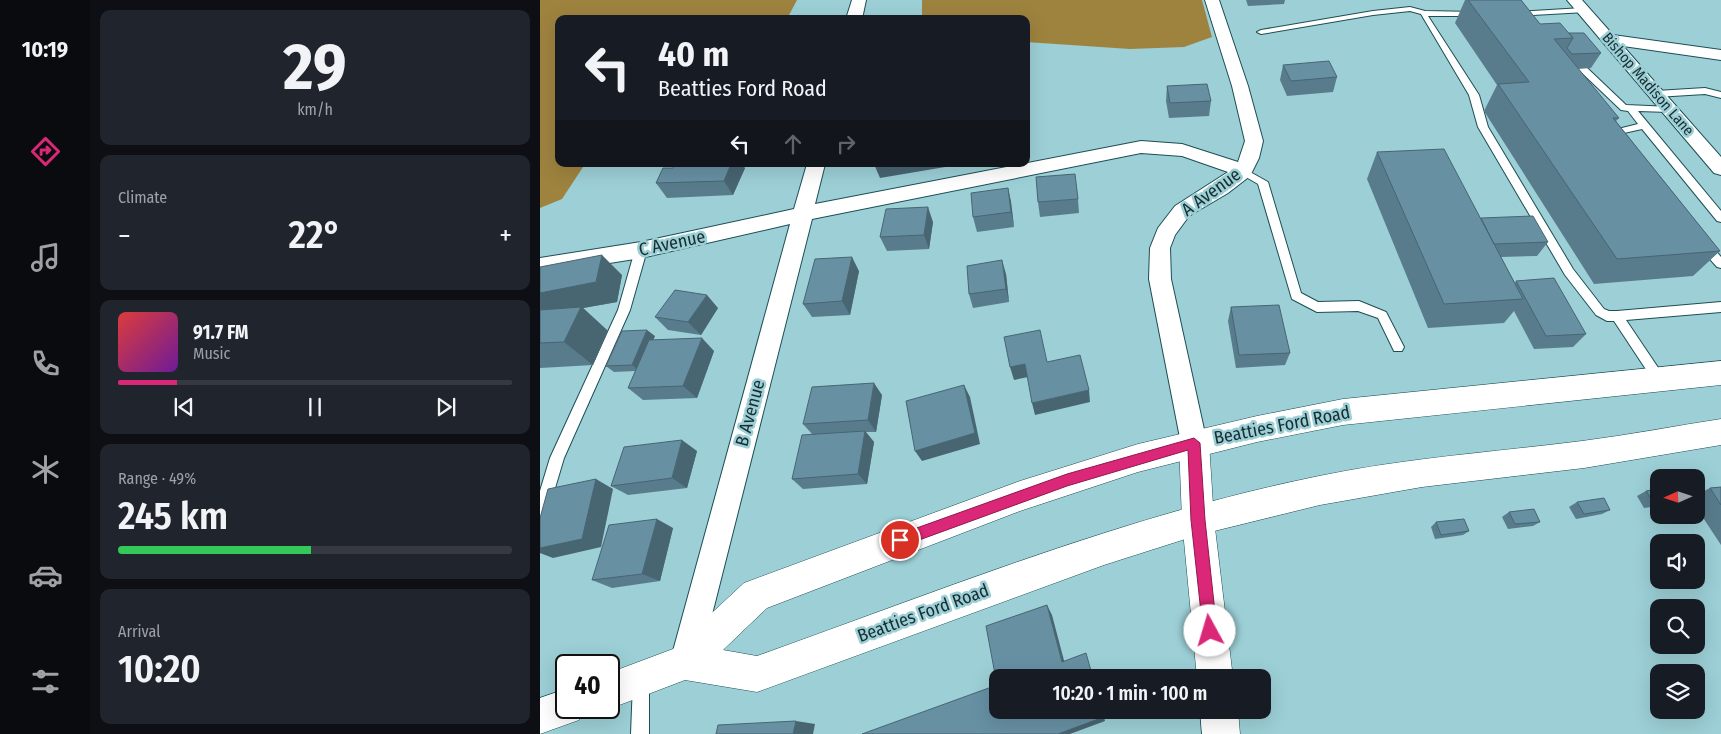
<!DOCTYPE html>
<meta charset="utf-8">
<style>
body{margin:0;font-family:"Fira Sans Condensed",sans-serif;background:#20242c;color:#f1f3f6;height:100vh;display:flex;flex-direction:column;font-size:19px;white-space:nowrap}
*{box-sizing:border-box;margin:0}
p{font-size:16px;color:#9ea1a6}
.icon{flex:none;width:28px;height:28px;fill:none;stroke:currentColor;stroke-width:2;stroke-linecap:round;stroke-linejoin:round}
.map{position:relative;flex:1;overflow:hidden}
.details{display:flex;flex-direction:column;gap:10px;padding:10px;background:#0d0f14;width:450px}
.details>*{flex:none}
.guide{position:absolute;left:15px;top:15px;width:475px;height:152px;border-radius:10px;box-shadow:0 5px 20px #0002;background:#171b24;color:#f1f3f6;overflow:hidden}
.needle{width:32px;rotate:267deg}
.controls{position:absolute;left:1110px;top:469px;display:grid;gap:10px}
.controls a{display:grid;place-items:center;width:55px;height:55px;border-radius:10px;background:#171b24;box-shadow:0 5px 20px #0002;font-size:25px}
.speed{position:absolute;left:15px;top:654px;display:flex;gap:10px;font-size:25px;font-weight:700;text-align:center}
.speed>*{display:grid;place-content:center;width:65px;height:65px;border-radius:50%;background:#171b24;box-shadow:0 5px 20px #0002;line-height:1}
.speed .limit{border:2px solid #111;border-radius:8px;background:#fff;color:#111}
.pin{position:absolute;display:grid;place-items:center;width:42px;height:42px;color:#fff;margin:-21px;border:2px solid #fff;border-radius:50%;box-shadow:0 1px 5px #0007}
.me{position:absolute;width:55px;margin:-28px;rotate:354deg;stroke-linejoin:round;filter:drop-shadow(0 0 4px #0008)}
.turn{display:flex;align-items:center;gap:18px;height:105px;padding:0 20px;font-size:22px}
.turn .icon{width:65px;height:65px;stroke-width:2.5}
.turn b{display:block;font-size:35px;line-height:42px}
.lanes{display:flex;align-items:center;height:48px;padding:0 20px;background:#0003;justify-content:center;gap:25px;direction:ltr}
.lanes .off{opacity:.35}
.big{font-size:38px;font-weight:600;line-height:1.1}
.details .card{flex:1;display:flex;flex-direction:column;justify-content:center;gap:8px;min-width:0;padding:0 18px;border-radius:10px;background:#20242c}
.details .dial{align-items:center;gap:0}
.dial b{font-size:65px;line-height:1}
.song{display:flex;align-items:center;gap:15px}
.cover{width:60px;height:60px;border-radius:8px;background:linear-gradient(135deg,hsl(0 70% 55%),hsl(280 70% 35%))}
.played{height:5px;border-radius:2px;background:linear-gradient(90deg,#db2777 15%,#363941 15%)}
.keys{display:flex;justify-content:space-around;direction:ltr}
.heat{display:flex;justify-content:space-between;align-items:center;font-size:28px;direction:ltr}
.charge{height:8px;border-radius:4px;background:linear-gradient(90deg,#34c759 49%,#363941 0)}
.trip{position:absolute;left:449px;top:669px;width:282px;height:50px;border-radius:10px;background:#171b24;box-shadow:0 5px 20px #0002;font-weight:600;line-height:50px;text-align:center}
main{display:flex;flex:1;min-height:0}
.tabs{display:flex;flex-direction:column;width:90px;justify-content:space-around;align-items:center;background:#090b0e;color:#9ea1a6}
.tabs .icon{width:35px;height:35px}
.tabs .on{color:#db2777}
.tabs b{font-size:22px;color:#f1f3f6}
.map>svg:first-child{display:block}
.forest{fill:#9e833f}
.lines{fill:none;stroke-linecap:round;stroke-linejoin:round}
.service-casing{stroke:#1c4e55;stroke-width:2}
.minor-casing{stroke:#1c4e55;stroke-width:2}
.tertiary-casing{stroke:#1c4e55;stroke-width:1}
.secondary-casing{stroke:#1c4e55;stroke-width:1}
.service{fill:#fff;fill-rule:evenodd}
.minor{fill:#fff;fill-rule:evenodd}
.tertiary{fill:#fff;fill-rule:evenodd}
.secondary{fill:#fff;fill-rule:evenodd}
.wall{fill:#597c8c}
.shaded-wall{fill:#486572}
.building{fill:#6790a3;stroke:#486572}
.route{fill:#db2777;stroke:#8e194d}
.labels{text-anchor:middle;stroke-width:5;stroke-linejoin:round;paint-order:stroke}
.far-street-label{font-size:15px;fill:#182d30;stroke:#9ccfd6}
.street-label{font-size:18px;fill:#182d30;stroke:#9ccfd6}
</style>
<main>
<nav class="tabs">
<b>10:19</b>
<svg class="icon on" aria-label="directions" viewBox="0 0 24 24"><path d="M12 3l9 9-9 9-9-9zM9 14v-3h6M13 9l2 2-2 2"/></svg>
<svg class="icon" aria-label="music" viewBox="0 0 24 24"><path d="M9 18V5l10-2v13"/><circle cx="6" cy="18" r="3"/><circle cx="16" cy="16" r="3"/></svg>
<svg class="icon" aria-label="phone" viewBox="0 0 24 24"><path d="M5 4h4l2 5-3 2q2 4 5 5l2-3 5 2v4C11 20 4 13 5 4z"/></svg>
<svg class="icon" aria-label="climate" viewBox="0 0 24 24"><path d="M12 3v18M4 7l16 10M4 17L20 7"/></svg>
<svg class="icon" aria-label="car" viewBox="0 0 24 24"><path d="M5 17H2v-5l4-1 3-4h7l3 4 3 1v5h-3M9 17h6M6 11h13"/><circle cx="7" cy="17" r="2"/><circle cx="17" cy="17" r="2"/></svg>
<svg class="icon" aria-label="filters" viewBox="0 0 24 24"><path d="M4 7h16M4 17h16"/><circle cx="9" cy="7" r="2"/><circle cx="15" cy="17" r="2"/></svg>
</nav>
<section class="details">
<div class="card dial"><b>29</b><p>km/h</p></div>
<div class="card"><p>Climate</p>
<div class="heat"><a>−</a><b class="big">22°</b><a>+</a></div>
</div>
<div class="card">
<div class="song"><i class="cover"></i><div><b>91.7 FM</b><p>Music</p></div></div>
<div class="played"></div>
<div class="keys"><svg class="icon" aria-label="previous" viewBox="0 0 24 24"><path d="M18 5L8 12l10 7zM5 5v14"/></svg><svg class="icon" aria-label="pause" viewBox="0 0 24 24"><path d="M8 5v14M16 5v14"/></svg><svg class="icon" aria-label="next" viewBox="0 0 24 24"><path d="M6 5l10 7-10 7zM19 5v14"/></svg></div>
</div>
<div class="card"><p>Range · 49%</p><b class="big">245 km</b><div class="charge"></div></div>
<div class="card"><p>Arrival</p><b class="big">10:20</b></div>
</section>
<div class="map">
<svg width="1181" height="734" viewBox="0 0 1181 734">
<rect width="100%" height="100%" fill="#9ccfd6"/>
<!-- forest -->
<path class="forest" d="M0 0H257L248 17 242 19H19V164H45L22 199 0 208Z
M382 0H662L672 37 644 47 590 49 486 42V19H382Z"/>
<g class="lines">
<defs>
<path id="service" d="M870 7 885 11 936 12 940 14 936 16H888L939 95 948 127 1033 269 1064 309 1069 311H1077L1181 302V312L1086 320 1123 375 1125 379 1123 383 1119 384 1115 383 1074 321H1067L1056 315 1025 275 938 127 929 95 881 14 870 11 833 15 721 34 717 32 721 30 833 11Z
M1043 8 1047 10 1046 12 976 16 972 14 976 12Z
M1039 66H1045L1086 105 1132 107V111L1129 112 1098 111 1181 211V222L1177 221 1102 129 1084 133 1083 135 1086 143 1081 146 1078 145 1073 135 1078 129 1098 124 1088 111 1081 110 1039 70Z
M1165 88 1181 92V98L1165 94 1116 97 1111 94 1116 91Z
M703 168 728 182 761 293 778 302 819 301 846 312 864 347 862 351H854L838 318 818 311 777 312 752 299 718 184 699 173 698 171Z
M1163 240 1167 241 1181 257V268L1177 267 1159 247 1158 244 1159 241Z
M101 246 107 250 90 310 24 458 7 515 5 520 0 522V491L10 458 78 310 95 250Z
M101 674 107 676 109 682V734H91L93 682 95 676Z"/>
<path id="minor" d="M312 0H326L322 19H306Z
M665 0H679L708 86 723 141 719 158 710 176 688 193 649 216 635 235 630 248 631 279 667 443 663 451 654 455 645 451 641 443 609 279 610 248 618 228 635 206 688 172 642 156 601 153 272 219 160 662 156 673 145 677 134 673 130 662 250 224 101 258 0 274V258L101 242 254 209 267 164H285L275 204 601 141 642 144 698 162 705 141 692 86Z
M1027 0H1042L1073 35 1181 50V60L1083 46 1181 157V175L1174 173Z"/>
<path id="tertiary" d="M654 430 664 434 669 443 674 520 693 678H657L642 520 639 443 644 434Z
M660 710H698L700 734H662Z"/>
<path id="secondary" d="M1181 361V385L803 425 717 442 598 472 480 511 227 608 183 650 217 656C402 590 586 515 779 476 866 458 955 452 1042 441 1089 435 1135 426 1181 419V445L1044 468 882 487 780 505 658 535 564 565 217 692 145 680 69 709 65 708H69V673L133 649 204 583 480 481 598 444 717 416 803 399Z
M26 689V708H44L39 720 0 734V698Z"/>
</defs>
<!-- service casing -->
<use href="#service" class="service-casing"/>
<!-- minor casing -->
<use href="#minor" class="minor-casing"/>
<!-- tertiary casing -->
<use href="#tertiary" class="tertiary-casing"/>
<!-- secondary casing -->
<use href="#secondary" class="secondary-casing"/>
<!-- service -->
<use href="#service" class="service"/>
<!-- minor -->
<use href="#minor" class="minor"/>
<!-- tertiary -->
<use href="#tertiary" class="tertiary"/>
<!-- secondary -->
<use href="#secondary" class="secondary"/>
</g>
<!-- wall -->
<path class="wall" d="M706 0H745L744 4 708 6Z
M925 0H981L1000 24 1029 33 1061 53 1051 68 1038 69 1079 118 1076 121 1180 251 1153 276 1054 284 944 111 957 85 915 23Z
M743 65 797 77 793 92 747 96 740 80Z
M627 86 671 101 669 116 629 118 626 101Z
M837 152 940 218 1008 242 997 256 961 257 975 283 976 281 1046 334 1033 347 994 349 974 311 964 323 888 328 827 179Z
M205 168 193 195 127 198 116 183Z
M468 188 471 202 474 227 437 232 433 217Z
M538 199 539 213 500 217 498 202Z
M393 222 389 249 347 251 340 237Z
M0 267 82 275 77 302 43 308 68 331 53 365 0 368Z
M319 271 310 315 272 317 263 304Z
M466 274 469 302 433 308 429 294Z
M691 307 750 353 745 365 696 368 688 321Z
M178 308 161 335 128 330 115 317Z
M115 336 113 340 174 351 157 398 103 400 88 388 95 371 74 372 66 366Z
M342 395 336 432H326L334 442 327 484 263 489 252 479 272 434 263 424Z
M157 451 147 488 88 495 71 486Z
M1181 487V545L1156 507V495L1170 488Z
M1119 489V506L1104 508 1097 496 1106 491Z
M1037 502 1070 510 1062 514 1036 519 1029 507Z
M969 512 1000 522 993 526 968 529 962 517Z
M896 522 929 531 923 535 895 539 891 527Z
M133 528 120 581 72 588 52 580Z"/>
<!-- shaded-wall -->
<path class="shaded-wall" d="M191 164H202L205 168 193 195 184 181Z
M334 164H423L340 178Z
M468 188 471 202 474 227 471 212Z
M388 207 393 222 389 249 384 235Z
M62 255 82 275 77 302 43 308 68 331 53 365 24 342 0 317V293Z
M312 257 319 271 310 315 302 301Z
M462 260 466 274 469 302 466 289Z
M167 295 178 308 161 335 148 322Z
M107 330 115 336 99 371 92 365Z
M162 338 174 351 157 398 143 386Z
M485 364 488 377 474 380 470 367Z
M334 383 342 395 336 432 328 420Z
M424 385 430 397 440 444 382 461 375 451Z
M549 390 550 402 495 415 492 403Z
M325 431 334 442 327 484 318 474Z
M142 440 157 451 147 488 132 478Z
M56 479 73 489 61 547 13 558 0 553V548Z
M117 519 133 528 120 581 102 574Z
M507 605 512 615 526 668 522 662Z
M562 710 565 721 530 734H518Z
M256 721 275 724 273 734H253Z"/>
<!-- building -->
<path class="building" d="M928 0H981L1000 24 1020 23 1033 38 1014 39 1079 118H1073L1180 251 1077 259 958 84 989 82Z
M256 16V19H235Z
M1029 33H1044L1061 53 1032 54 1027 48 1033 38Z
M789 61 797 77 751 81 743 65Z
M667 84 671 101 630 103 627 86Z
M904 149 983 299 904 304 837 152Z
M135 164H191L184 181 116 183 123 168H133Z
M535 174 538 199 498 202 496 177Z
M468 188 471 212 433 217 431 193Z
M388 207 384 235 340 237 346 209Z
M993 216 1008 242 954 244 941 218Z
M62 255 56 282 0 293V267Z
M312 257 302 301 263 304 275 259Z
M462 260 466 289 429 294 427 266Z
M1014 278 1046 334 1006 336 976 281Z
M135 290 167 295 148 322 115 317Z
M739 305 750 353 699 355 691 307Z
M41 307 24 342 0 343V310Z
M107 330 92 365 66 366 82 331Z
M500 330 507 362 540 355 549 390 492 403 485 364 470 367 464 337Z
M162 338 143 386 88 388 109 340Z
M334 383 328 420 263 424 272 387Z
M424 385 435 433 375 451 366 401Z
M325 431 318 474 252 479 262 435Z
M142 440 132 478 71 486 84 447Z
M56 479 42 539 0 548V518L8 489Z
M1181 487V505L1170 488Z
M1119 489V503H1114L1106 491Z
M1064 498 1070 510 1044 514 1037 502Z
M994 509 1000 522 975 524 969 512Z
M117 519 102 574 52 580 69 525Z
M924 519 929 531 901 535 896 522Z
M507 605 522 662 546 653 553 678H458V710H562L564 717 518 734H322L457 685 446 626Z
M256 721 253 734H176L178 725Z"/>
<!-- route -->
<path class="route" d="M654 438 660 443 665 520 677 631 675 636 670 638 665 636 663 631 651 520 648 450 527 486 360 547 355 545 353 540 355 536 360 534 527 474Z"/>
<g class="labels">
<!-- far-street labels -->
<g class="far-street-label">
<text transform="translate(1108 84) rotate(49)" y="5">Bishop Madison Lane</text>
</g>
<!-- street labels -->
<g class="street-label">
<text transform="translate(671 192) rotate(-36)" y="6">A Avenue</text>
<text transform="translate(132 243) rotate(-12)" y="6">C Avenue</text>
<text transform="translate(210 413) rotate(-75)" y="6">B Avenue</text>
<text transform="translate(742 425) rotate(-11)" y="6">Beatties Ford Road</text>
<text transform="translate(383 613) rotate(-20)" y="6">Beatties Ford Road</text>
</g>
</g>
</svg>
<div class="controls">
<a><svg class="needle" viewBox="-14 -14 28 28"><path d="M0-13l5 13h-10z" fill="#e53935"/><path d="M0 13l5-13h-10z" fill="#9ea1a6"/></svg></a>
<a><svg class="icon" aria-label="sound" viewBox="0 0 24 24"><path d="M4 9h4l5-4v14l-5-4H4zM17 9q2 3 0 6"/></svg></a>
<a><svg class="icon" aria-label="search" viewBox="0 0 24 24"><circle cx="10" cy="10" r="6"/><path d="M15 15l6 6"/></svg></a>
<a><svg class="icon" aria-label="layers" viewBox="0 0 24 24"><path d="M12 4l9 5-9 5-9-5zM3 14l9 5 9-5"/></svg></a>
</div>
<div class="speed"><div class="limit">40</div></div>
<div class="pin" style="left:360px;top:540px;background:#d93025"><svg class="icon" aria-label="arrive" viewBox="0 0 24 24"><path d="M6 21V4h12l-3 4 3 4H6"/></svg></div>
<svg class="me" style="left:670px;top:631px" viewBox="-20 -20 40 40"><circle r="19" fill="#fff"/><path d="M0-13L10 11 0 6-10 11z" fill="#db2777"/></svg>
<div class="trip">10:20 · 1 min · 100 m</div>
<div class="guide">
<div class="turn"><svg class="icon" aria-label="left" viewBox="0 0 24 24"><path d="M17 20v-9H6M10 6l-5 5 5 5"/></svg><div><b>40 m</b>Beatties Ford Road</div></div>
<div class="lanes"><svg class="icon" aria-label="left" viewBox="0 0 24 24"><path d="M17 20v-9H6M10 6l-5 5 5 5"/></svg><svg class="icon off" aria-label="ahead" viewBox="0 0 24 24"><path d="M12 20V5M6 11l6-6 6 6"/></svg><svg class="icon off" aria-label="right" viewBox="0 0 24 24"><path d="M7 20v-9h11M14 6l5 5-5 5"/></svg></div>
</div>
</div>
</main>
